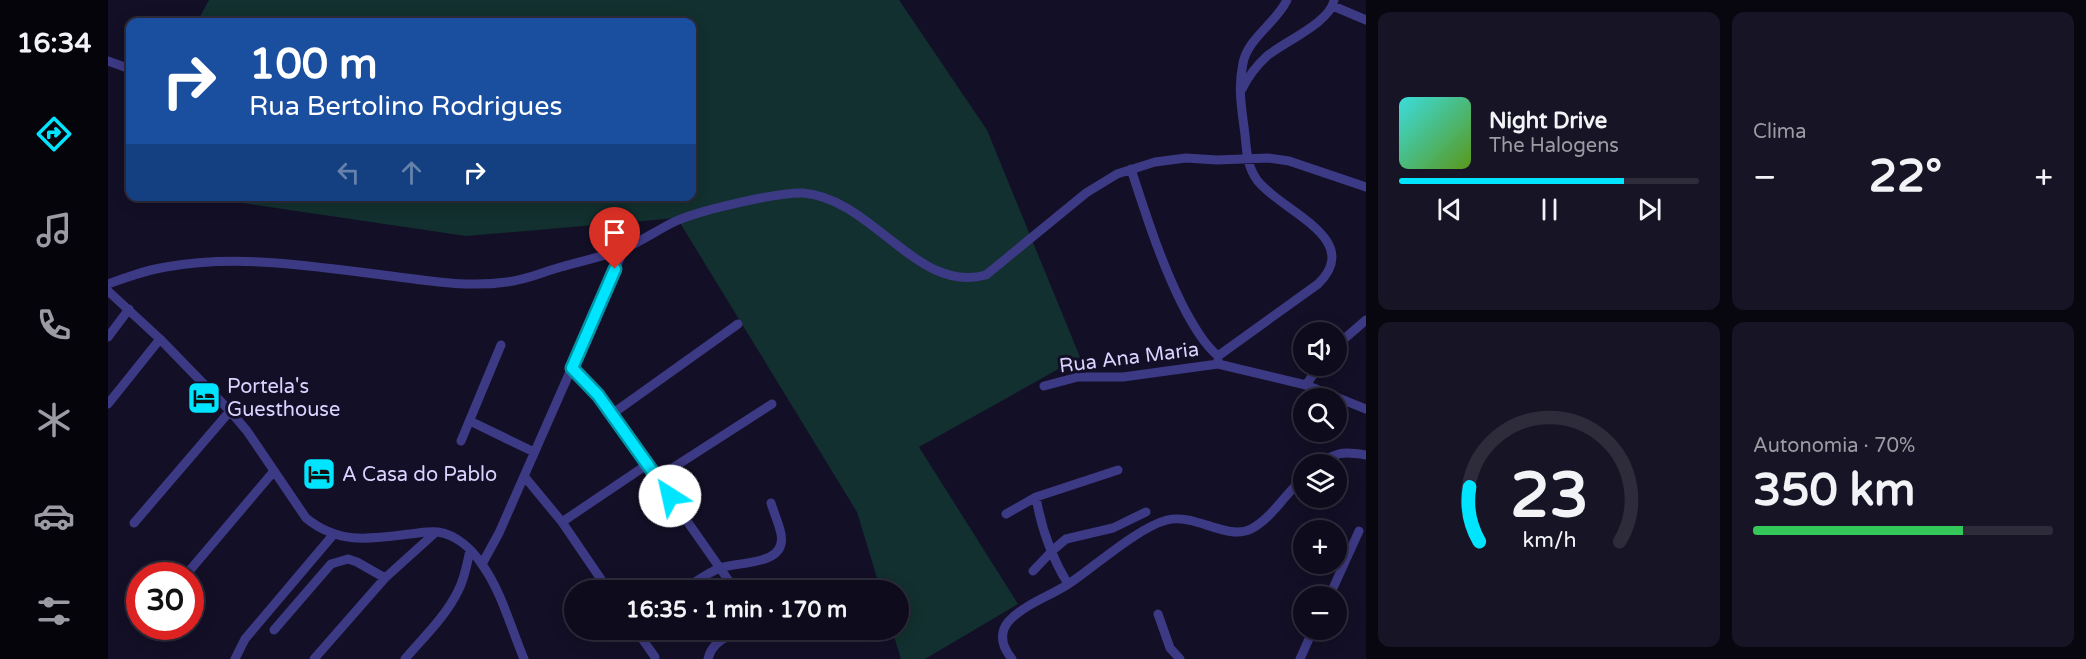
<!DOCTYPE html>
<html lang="pt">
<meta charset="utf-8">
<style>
body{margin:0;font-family:"Varela Round",sans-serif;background:#171425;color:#f1f3f6;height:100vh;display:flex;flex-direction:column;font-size:22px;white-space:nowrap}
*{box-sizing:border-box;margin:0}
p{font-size:20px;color:#9b9ba3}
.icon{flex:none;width:33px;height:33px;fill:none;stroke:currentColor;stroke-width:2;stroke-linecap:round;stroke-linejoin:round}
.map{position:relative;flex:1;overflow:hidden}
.drawer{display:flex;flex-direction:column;gap:12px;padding:12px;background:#08060f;width:720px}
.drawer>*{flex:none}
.hud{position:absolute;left:18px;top:18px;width:570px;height:183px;border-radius:12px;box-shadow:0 3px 15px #0003,0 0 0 2px #2e2b3b;background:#1a4fa0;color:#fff;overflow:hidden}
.buttons{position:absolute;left:1185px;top:322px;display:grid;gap:12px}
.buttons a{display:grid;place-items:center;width:54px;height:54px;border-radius:50%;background:#0e0b1c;box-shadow:0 3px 15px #0003,0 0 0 2px #2e2b3b;font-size:30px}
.speed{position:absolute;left:18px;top:562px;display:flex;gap:12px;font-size:30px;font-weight:700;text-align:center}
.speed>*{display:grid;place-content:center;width:78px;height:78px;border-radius:50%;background:#0e0b1c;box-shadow:0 3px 15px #0003,0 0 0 2px #2e2b3b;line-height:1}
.speed .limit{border:9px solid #d22;background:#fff;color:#111}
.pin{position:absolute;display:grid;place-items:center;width:51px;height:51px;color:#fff;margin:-62px -26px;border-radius:50% 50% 50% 0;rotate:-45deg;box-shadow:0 0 6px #0007}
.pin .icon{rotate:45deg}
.me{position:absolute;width:66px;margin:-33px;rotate:325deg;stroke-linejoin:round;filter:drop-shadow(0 0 4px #0008)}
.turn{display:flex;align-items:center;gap:21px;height:126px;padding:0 24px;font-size:27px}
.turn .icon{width:78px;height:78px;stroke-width:2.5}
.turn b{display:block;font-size:42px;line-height:51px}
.lanes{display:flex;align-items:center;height:57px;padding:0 24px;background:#0003;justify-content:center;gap:30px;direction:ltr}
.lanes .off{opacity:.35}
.big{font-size:45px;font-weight:700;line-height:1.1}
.drawer .tile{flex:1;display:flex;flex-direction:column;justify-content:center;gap:9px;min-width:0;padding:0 21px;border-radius:12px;background:#171425}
.drawer .dial{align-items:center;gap:0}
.dial svg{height:156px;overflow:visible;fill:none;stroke:#2e2b3b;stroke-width:7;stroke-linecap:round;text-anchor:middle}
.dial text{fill:#f1f3f6;stroke:none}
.song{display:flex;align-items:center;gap:18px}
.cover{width:72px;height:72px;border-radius:9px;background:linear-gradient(135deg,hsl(180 70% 55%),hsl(90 70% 35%))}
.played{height:6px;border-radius:3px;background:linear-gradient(90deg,#00e5ff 75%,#2e2b3b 75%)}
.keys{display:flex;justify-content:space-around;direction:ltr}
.heat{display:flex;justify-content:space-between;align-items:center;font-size:33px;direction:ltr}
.charge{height:9px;border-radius:4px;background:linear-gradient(90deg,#34c759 70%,#2e2b3b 0)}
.drawer .tiles{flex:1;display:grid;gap:12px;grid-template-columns:repeat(2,1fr)}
.trip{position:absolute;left:456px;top:580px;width:345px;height:60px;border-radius:30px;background:#0e0b1c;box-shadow:0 3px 15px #0003,0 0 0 2px #2e2b3b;font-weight:700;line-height:60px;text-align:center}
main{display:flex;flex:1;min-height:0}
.tabs{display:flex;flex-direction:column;width:108px;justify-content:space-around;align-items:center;background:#06040b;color:#9b9ba3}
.tabs .icon{width:42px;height:42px}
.tabs .current{color:#00e5ff}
.tabs b{font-size:27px;color:#f1f3f6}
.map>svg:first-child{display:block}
.green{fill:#12302f}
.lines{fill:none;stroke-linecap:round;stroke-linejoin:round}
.street{stroke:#3d3a85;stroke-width:9}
.route-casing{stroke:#0095a6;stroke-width:15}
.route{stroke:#00e5ff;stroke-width:10}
.labels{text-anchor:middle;stroke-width:6;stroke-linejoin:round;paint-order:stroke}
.street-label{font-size:20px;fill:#d9d4ff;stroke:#130f26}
.poi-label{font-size:20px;fill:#d9d4ff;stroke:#130f26;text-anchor:start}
</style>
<main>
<nav class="tabs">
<b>16:34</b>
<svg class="icon current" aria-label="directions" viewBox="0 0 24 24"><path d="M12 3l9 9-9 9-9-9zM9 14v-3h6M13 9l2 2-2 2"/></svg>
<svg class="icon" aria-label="music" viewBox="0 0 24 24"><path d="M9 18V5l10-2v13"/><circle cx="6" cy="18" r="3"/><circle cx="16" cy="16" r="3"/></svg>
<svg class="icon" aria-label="phone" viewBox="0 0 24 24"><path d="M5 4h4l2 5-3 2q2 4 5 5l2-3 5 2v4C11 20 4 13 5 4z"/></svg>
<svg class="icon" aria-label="climate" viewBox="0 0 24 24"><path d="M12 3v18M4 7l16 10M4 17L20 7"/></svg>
<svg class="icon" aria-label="car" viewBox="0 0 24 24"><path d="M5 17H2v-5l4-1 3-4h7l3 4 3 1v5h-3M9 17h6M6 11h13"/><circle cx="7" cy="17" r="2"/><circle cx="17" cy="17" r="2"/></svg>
<svg class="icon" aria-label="filters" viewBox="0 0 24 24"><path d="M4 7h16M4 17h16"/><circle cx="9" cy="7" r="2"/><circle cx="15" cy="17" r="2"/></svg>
</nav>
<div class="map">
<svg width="1258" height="659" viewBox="0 0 1258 659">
<rect width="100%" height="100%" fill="#130f26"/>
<!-- green -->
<path class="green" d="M101 0H791L879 130 972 357 811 447 910 604 817 659H793L784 630H790V591H773L749 512 569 218 358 236 93 197 584 196V22H89Z"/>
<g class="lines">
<!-- street -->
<path class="street" d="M1225 6 1258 20
M0 61 22 69
M1134 89C1140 77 1149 65 1159 56 1176 42 1223 22 1226 0
M1023 169C1039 218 1054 266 1078 312 1087 328 1096 344 1110 356
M0 284C19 277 38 270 58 267 129 254 204 266 275 275 315 280 358 288 399 282 417 280 435 272 453 267 473 261 495 257 515 249 532 242 548 231 564 223 587 211 670 192 695 193 766 199 808 294 878 275L978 193 1009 174 1047 162 1078 158 1109 160 1160 158 1181 161 1258 187
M0 291 52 339 122 411 139 431 198 518C231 545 263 539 302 534 311 533 321 531 330 532 348 535 363 548 373 563 393 590 403 628 416 659
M0 337 21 309
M1228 346 1258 320
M1110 364V356L1210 284C1257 238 1172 211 1149 180 1137 163 1139 146 1136 127 1133 104 1130 87 1135 63 1140 38 1168 23 1179 0
M464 368 490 395 504 414 628 591
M1198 385 1211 366
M936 386 970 377H1015L1110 364 1198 385 1258 409
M0 404 52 339
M504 414 630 324
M362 421 426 452
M353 441 393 345
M1209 465C1229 452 1234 451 1258 455
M416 476 454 522 501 591
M549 478 664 404
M928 497C933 527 944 558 960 584
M898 514 928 497 1010 470
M454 522 540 464
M26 523 122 411
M374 564 391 533 516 249
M925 571 945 550 958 539 1005 528 1038 512
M77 576 166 471
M572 591C585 584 599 573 612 568 632 561 679 566 673 534 671 524 666 513 663 503
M712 591 725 586
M1221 597 1251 531
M1050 614 1062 648 1072 659
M166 630 223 564 240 559 249 562 277 578
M528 630 547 657
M127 659 137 639 225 535
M206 659 277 578 328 532
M297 659C315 638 338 616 350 591 357 578 359 564 362 550
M600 659C604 642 617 638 632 630
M904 659C895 648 890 635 900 622 916 604 943 596 962 583 987 566 1031 527 1059 520 1087 513 1119 541 1143 529 1164 518 1178 493 1196 477
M1192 659 1205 630"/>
</g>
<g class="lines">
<defs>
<path id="route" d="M507 269 464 368 490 395 562 496"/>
</defs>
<!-- route casing -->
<use href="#route" class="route-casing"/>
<!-- route -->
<use href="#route" class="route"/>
</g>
<!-- icons -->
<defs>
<symbol id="hotel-square" viewBox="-11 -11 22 22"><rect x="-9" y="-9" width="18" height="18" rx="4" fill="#00e5ff" stroke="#130f26"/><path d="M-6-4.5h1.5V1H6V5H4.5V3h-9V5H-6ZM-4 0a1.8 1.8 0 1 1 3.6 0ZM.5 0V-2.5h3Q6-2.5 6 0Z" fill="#111"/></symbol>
</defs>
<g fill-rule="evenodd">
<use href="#hotel-square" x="77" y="379" width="38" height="38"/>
<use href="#hotel-square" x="192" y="455" width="38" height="38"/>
</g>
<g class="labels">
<!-- street labels -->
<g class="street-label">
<text transform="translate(1021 357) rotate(-7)" y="7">Rua Ana Maria</text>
</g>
<!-- poi labels -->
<g class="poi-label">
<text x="119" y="393">Portela's<tspan x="119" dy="23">Guesthouse</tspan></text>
<text x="234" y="481">A Casa do Pablo</text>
</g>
</g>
</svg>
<div class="buttons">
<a><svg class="icon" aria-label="sound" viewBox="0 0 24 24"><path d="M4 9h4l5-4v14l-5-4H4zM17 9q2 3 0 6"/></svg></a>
<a><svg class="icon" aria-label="search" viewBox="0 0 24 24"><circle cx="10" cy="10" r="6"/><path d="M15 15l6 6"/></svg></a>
<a><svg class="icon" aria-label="layers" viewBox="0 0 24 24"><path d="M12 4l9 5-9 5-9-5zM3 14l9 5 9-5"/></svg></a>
<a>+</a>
<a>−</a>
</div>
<div class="speed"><div class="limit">30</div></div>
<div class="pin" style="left:507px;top:269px;background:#d93025"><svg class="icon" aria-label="arrive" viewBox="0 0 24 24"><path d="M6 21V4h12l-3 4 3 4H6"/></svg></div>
<svg class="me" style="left:562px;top:496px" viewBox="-20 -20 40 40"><circle r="19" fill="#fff"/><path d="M0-13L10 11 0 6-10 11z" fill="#00e5ff"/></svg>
<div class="trip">16:35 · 1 min · 170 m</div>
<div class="hud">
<div class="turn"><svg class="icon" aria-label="right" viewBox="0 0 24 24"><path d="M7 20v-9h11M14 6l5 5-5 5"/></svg><div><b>100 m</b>Rua Bertolino Rodrigues</div></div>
<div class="lanes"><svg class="icon off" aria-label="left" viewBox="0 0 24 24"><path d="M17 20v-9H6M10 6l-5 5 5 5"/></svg><svg class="icon off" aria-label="ahead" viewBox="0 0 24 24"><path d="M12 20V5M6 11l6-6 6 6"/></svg><svg class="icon" aria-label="right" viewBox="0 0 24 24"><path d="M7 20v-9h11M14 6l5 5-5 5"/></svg></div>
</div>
</div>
<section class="drawer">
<div class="tiles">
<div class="tile">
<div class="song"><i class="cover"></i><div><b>Night Drive</b><p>The Halogens</p></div></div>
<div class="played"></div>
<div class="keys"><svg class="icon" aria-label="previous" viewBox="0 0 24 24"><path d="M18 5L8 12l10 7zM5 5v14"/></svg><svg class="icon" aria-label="pause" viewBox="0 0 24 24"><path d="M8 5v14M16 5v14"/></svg><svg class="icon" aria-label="next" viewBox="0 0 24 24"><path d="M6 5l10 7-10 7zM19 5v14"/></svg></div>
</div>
<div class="tile"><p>Clima</p>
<div class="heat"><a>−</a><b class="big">22°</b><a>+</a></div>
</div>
<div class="tile dial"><svg viewBox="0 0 100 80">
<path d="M14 69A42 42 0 1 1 86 69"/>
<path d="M14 69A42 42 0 0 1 9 41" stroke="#00e5ff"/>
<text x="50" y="56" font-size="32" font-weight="700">23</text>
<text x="50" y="72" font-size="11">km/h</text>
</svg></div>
<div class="tile"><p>Autonomia · 70%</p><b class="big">350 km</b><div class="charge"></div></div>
</div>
</section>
</main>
